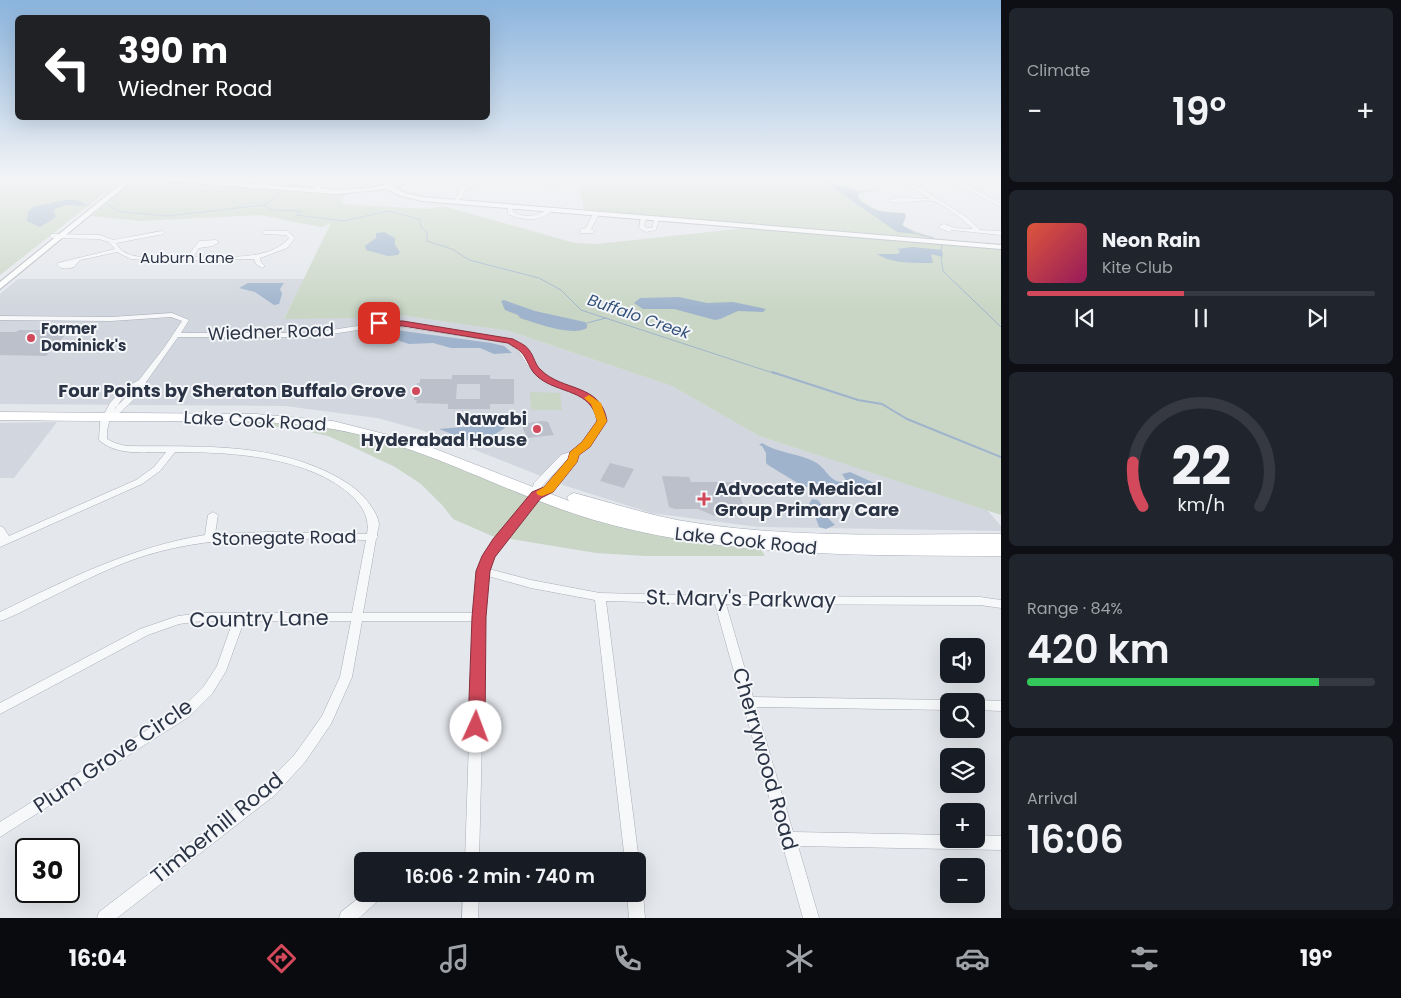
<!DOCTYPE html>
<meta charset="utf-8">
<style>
body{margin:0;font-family:Poppins,sans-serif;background:#20242c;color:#f1f3f6;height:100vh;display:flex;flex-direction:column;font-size:19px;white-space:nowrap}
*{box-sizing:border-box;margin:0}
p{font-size:16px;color:#9ea1a6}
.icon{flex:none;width:28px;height:28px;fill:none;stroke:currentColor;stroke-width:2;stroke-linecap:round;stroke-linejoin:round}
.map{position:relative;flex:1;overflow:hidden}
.drawer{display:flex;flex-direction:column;gap:8px;padding:8px;background:#0d0f14;width:400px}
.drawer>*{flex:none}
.top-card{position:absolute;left:15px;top:15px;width:475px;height:105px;border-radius:8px;box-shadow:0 5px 20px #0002;background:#202124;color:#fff;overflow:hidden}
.tools{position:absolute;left:940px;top:638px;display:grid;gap:10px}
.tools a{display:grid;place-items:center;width:45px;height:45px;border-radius:8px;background:#171b24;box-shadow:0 5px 20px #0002;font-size:25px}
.speed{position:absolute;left:15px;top:838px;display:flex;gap:10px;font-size:25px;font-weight:700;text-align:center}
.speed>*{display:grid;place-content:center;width:65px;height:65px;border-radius:50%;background:#171b24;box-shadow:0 5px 20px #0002;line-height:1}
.speed .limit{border:2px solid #111;border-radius:8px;background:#fff;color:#111}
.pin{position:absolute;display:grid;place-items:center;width:42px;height:42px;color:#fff;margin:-21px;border-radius:10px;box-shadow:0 2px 8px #0006}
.me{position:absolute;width:55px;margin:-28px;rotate:2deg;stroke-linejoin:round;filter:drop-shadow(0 0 4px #0008)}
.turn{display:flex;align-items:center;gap:18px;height:105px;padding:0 20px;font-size:22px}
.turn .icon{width:65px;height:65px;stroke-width:2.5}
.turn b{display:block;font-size:35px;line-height:42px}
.big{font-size:38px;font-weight:600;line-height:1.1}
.drawer .card{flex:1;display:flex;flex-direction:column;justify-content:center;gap:8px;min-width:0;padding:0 18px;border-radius:8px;background:#20242c}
.drawer .dial{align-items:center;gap:0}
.dial svg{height:130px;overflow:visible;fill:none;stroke:#363941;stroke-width:7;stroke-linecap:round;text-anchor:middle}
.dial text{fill:#f1f3f6;stroke:none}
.song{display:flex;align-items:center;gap:15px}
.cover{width:60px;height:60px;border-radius:8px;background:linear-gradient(135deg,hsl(10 70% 55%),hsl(330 70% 35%))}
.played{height:5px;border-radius:2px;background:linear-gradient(90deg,#d1495b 45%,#363941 45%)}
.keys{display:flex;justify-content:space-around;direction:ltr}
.heat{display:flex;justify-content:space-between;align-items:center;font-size:28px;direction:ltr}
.charge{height:8px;border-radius:4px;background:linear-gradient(90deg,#34c759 84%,#363941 0)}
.trip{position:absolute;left:354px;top:852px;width:292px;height:50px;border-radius:8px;background:#171b24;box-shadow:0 5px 20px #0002;font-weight:600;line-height:50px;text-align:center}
.dock{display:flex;height:80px;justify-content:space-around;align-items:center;background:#090b0e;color:#9ea1a6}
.dock .icon{width:35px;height:35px}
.dock .active{color:#d1495b}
.dock b{font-size:22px;color:#f1f3f6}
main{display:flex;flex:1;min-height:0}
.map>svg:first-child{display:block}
.built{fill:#d2d6de}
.green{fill:#c9d6c5}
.water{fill:#9fb4cc}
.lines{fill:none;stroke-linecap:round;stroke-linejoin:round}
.stream-far1{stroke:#9fb4cc;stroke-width:1}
.stream{stroke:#9fb4cc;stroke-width:2}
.building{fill:#bbc0ca;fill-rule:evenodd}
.street-casing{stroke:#a9aeb7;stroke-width:1}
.secondary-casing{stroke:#a9aeb7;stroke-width:2}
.primary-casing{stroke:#a3abb8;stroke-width:1}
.street{fill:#f7f8fa;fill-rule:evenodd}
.secondary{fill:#fff;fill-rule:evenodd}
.primary{fill:#fff;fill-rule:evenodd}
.route{fill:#d1495b;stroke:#882f3b}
.slow{fill:#f59e0b}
.poi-dot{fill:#d1495b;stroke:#f4f6f9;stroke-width:2}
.labels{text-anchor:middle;stroke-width:4;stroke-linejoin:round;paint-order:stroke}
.far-street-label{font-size:15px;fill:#2b3445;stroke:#f4f6f9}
.far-poi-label{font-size:15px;font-weight:bold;fill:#2b3445;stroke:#f4f6f9;text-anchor:start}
.far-water-label{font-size:16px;font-style:italic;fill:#34527a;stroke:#f4f6f9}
.street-label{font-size:18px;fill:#2b3445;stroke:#f4f6f9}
.poi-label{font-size:18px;font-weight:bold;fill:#2b3445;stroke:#f4f6f9;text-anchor:end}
.near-street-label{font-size:21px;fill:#2b3445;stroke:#f4f6f9}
</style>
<main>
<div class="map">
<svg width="1001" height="918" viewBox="0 0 1001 918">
<rect width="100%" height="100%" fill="#e4e7ec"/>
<!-- built -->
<path class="built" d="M18 279H304L284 318H363L393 314 509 331 672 386 759 436 987 510 1001 526V531L758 527 651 513 566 486 470 448 421 430 377 418 285 406 0 404V294Z
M57 422 14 478H0V423Z"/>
<!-- green -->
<path class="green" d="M0 179H122L0 275Z
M133 179 346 193 341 204 428 209 443 206 575 243 597 244 747 228 1001 250V515L759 436 672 386 509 331 393 314 363 318 284 319 331 223 321 227 260 215 140 221 92 216Z
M579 179H830C839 192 866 190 880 190L861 193 857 196C865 203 872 208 882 211 890 213 900 210 906 216L903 224 905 227 934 238 584 211Z
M530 392 560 393 562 410H531Z
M254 419 322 426 407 445 519 491 693 540 761 550 765 556H645L596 553 492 536 453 519 443 506 421 484 395 467 353 447 328 436 293 428 243 425Z"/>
<!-- water -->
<path class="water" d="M821 179H827L831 183 859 191 858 198C870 212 888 213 905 213L906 217 902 225 917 234 897 232Z
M65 200H77L87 205 110 206 65 205 53 210 56 217 40 227 27 221 28 212 33 207Z
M384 232 395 238V245L400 252 398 255 388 256 366 250 365 246 376 238V233Z
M912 247 942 250 943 257 931 254 933 263C915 263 892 264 877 254H898L900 251 897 249Z
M248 283H284L280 289 282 294 279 304 274 305 255 292 239 288Z
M679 297 707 303 733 302 766 309 763 312 738 311 720 319 715 320 674 309H643L634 303 640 298Z
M504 300 535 311 585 322 587 324V328C572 337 536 323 520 318L518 315 505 310 501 301Z
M375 330H396L491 343 504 346 512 353 494 354 480 348H451L433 343 409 344 371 332Z
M495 424 503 425 505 428 482 442 467 440 439 429Z
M762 443C777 453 799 453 815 462 828 469 829 484 847 482L842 474 850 472 879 485 865 488 813 484 809 487H804L768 465 766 463V453L762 446 759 445Z
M812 499 818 500 825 510V515L835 525 826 529 819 527C819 525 810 505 809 504Z"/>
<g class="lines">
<!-- stream-far1 -->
<path class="stream-far1" d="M289 186 297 184 302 179
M108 205 121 212 167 216 264 205 270 210 301 211 296 215 344 221 388 211 419 219 421 227 427 232V241L452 249 469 260 539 278 561 290 581 310 776 374
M264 205 284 190
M914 233 934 238
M941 252 942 244
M941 257 943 271 1001 327
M587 323 606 318"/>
<!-- stream -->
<path class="stream" d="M772 372 858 400 882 404 907 419 1001 457"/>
</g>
<!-- building -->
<path class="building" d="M19 330H70L46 356 0 355V332H16Z
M452 375H490V379H514V404H490V409H448V404L416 403 417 400H414L417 383H420V379H452ZM457 384H480V399H456Z
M542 421 548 422 554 435 527 438 521 424Z
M610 463 634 469 624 488 600 481Z
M662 476 689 477 691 482H732L734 489 738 491 745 509 737 516H715L698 509H675L669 507Z"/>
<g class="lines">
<defs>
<path id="street" d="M268 179H273L263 187H259V185Z
M325 179H330L317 191H313V189Z
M489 179H496L466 188 458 203 454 202 462 186Z
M538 179H544L554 183V186L550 187V185Z
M862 179H1001V180H957L1001 204V207L953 182V180H907L968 218 980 230 1001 231V235L952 230 949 232 939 228V226L944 224 955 228 973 229C966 222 943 203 933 201 920 199 904 204 889 202V200C898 197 919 199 930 199L901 180H864Z
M510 206 512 207 513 212C527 219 537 216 550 208L553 210C541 222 523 221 508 214V207Z
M596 212 599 214 591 229 594 231V233H580L581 229 586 228 593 214Z
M641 217 646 218 644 226 647 228H652L655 218H659L656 230 646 232 639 228Z
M162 231 165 233 164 234 116 243C118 246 120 250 124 252 139 261 169 257 187 257L199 241 216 240 219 242 213 246 199 248 193 257C221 256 270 262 289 238L286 235 265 234 262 232 263 231H287L295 238 287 248 260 258 261 262 265 266 262 268 256 264 254 259 158 261 131 259 117 252 80 260 74 267C67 269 61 270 57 264L58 263 115 249 109 242 99 239 52 238 49 236 52 234 100 235 113 240Z
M172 313 189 320 181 333H312L390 321 510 339C529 346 528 361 541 372 568 392 594 382 606 421L589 446 577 455 576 462 551 491 539 497 501 544 493 556 489 569 531 580 600 593 719 596 980 597 1001 600V608L980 605 726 604 753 697 949 700 953 701H949V710L756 707 793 832 949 835V839H976V835L1001 836V850L798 846 819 918H803L715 604 606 601 639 861 638 866V861H625L595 600 531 588 488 576 485 617 479 861H465L473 621H362L352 677 331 724 305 762 275 795 117 918H97L99 912 265 785 295 754 322 716 340 677 351 621H244L226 671 212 694 190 716 0 837V822L182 708 204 686 217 666 233 621H202L179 624 148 635 0 714V703L140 629 178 616 202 613H352L366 540C285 539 210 532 132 560 102 571 73 586 45 600 30 607 15 616 0 621V612C66 580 131 547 205 535L208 515 213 512 218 515 215 534 270 532 367 534C370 519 363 507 353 497 310 456 231 452 175 452L160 471 142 484 0 547V526L3 527 9 536 136 480 154 467 166 452C145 452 116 456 99 440L100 422 110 403 123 389 139 380 164 348 182 321 171 317 111 321 0 320V316L111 317ZM390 325 508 343C525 353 523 364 536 374 560 395 587 385 598 421L583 442 570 452 561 455 534 483 531 494 493 540 484 553 478 571 474 613H363L376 539 378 537 377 535C377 532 379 527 379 524 378 515 370 504 364 497 353 485 338 477 323 470 261 442 192 447 126 446L115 443 107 439V431L110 418 121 412 145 388 146 382 178 337H312ZM135 388 115 408V409L122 399ZM569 458 545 487 541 489 542 486Z
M976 700 1001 701V711L976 710V701H972Z
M638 887 640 889 643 894 645 918H629L627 894H638Z
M364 894H383L380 899 359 918H339L341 912Z
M463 894H479L478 918H462Z"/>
<path id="secondary" d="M127 179H134L0 289V282Z
M162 179H191L337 190 370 188 408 179H418L394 187 405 193 422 197 1001 245V249L422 201 401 196 387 189 337 194 165 181Z"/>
<path id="primary" d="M0 412 256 414 333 421 420 443 569 501 567 498 569 495 574 493C609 502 642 513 677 520 784 539 894 534 1001 534V544H986H1001V556C864 555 726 558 594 520 503 493 428 446 333 429 281 420 227 421 174 421 116 421 58 421 0 420Z"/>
</defs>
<!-- street casing -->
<use href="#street" class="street-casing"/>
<!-- secondary casing -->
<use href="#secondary" class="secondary-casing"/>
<!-- primary casing -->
<use href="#primary" class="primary-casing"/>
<!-- street -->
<use href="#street" class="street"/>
<!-- secondary -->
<use href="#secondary" class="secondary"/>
<!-- primary -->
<use href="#primary" class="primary"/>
</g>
<!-- sky -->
<linearGradient id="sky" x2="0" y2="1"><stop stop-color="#8bb4dd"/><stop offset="0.58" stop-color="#f3f4f6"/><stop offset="1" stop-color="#f3f4f6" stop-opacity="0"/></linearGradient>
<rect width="1001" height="308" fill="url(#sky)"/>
<!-- route -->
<path class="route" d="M376 321H403L513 339C518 342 526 345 529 350 534 356 535 365 541 370 563 392 601 383 607 421L590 447 579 455 577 462 553 492 541 498 495 557 490 571 486 617 485 727 482 732 476 734 470 732 468 727 472 617 476 571 482 556 493 539 532 492 544 487 568 459 570 452 582 442 597 421C592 389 558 394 538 377 529 370 528 359 521 352 517 348 512 346 508 343L403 326H379L376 325Z"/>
<!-- slow -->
<path class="slow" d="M589 395 601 403 607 421 590 447 579 455 577 462 553 492 542 496 538 495 536 492 544 487 568 459 570 452 582 442 597 421 591 404 584 398Z"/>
<!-- markers -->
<g class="poi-dot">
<circle cx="31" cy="338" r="5"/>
<circle cx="416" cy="391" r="5"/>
<circle cx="537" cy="429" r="5"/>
<path d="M701.5 491.5h5v5h5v5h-5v5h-5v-5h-5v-5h5z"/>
</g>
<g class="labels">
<!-- far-street labels -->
<g class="far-street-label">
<text x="187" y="263">Auburn Lane</text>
</g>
<!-- far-poi labels -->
<g class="far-poi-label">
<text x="41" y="334">Former<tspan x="41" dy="17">Dominick's</tspan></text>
</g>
<!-- far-water labels -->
<g class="far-water-label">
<text transform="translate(639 316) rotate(19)" y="6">Buffalo Creek</text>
</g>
<!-- street labels -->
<g class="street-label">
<text transform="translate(271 332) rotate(-2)" y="6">Wiedner Road</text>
<text transform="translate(255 421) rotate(3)" y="6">Lake Cook Road</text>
<text transform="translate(284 538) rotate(-1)" y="6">Stonegate Road</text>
<text transform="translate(746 541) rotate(6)" y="6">Lake Cook Road</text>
</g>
<!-- poi labels -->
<g class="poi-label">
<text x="406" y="397">Four Points by Sheraton Buffalo Grove</text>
<text x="527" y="425">Nawabi<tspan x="527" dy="21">Hyderabad House</tspan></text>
<text x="715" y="495" text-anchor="start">Advocate Medical<tspan x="715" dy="21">Group Primary Care</tspan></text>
</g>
<!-- near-street labels -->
<g class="near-street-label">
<text transform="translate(741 599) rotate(1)" y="7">St. Mary's Parkway</text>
<text transform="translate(259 619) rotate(-1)" y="7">Country Lane</text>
<text transform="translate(113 756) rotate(-34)" y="7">Plum Grove Circle</text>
<text transform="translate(765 759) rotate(74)" y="7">Cherrywood Road</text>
<text transform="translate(217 828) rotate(-39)" y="7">Timberhill Road</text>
</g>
</g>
</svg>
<div class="tools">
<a><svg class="icon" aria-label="sound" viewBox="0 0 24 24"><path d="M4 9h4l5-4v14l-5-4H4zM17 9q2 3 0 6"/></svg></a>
<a><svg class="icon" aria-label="search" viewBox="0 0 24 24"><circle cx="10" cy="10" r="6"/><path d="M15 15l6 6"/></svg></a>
<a><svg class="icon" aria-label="layers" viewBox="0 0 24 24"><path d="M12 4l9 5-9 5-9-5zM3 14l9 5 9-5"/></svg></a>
<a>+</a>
<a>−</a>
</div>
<div class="speed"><div class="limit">30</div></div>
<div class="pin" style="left:379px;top:323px;background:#d93025"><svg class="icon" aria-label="arrive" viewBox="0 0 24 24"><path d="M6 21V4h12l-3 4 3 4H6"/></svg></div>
<svg class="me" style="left:476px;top:727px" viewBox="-20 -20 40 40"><circle r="19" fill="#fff"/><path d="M0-13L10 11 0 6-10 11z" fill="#d1495b"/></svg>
<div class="trip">16:06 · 2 min · 740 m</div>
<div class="top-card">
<div class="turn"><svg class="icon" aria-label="left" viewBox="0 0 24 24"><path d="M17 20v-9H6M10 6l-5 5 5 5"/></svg><div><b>390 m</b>Wiedner Road</div></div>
</div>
</div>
<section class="drawer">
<div class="card"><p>Climate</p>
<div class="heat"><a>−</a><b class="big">19°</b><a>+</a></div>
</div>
<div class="card">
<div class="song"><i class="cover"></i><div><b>Neon Rain</b><p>Kite Club</p></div></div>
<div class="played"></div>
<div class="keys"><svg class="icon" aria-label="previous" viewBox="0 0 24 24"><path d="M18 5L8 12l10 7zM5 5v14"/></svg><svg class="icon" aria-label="pause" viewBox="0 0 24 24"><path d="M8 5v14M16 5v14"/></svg><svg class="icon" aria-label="next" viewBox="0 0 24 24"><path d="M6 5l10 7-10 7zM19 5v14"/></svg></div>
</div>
<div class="card dial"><svg viewBox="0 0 100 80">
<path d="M14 69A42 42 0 1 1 86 69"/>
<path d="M14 69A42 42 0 0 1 8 42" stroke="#d1495b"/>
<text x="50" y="56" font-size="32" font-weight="700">22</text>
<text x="50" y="72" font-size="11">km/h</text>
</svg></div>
<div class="card"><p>Range · 84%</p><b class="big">420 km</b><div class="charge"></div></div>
<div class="card"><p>Arrival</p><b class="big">16:06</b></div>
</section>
</main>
<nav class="dock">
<b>16:04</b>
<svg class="icon active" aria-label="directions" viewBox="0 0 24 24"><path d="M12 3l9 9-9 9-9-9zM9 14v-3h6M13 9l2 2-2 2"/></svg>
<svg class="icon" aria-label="music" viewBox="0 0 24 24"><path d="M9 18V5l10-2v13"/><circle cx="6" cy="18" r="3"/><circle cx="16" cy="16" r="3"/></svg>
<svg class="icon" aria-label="phone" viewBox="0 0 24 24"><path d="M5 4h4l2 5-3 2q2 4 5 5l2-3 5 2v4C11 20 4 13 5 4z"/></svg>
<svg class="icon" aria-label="climate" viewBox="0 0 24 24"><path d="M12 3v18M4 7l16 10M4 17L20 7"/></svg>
<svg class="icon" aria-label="car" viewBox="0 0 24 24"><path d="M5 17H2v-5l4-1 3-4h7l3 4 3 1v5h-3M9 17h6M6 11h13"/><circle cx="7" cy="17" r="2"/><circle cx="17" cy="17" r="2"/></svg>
<svg class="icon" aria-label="filters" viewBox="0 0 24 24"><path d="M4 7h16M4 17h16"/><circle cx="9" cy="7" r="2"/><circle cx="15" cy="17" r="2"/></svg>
<b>19°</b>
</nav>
